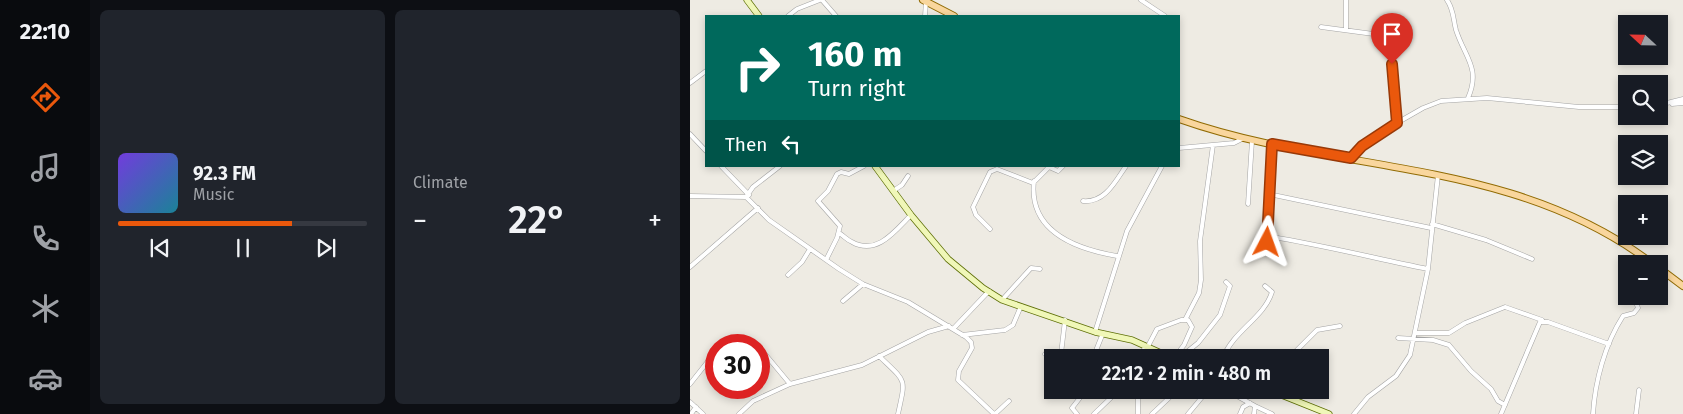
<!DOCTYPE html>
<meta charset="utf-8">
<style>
body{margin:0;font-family:"Fira Sans",sans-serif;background:#20242c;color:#f1f3f6;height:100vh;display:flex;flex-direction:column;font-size:19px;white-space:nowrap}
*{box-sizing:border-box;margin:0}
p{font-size:16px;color:#9ea1a6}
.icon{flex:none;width:28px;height:28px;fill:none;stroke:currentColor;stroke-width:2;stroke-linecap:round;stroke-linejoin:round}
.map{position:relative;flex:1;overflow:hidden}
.details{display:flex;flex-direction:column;gap:10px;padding:10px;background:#0d0f14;width:600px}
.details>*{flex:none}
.guide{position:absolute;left:15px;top:15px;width:475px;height:152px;border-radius:0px;box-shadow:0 2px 8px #0003;background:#00695c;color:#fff;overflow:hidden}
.needle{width:32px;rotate:292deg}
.tools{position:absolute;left:928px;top:15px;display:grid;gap:10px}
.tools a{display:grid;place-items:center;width:50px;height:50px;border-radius:0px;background:#171b24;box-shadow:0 2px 8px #0003;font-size:25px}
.speed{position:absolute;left:15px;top:334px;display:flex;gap:10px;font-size:25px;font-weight:700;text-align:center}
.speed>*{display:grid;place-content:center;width:65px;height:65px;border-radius:50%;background:#171b24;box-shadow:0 2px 8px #0003;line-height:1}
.speed .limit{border:8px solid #d22;background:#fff;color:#111}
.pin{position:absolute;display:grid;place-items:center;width:42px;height:42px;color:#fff;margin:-51px -21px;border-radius:50% 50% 50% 0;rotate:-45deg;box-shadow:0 0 5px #0007}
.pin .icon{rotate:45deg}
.me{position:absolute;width:55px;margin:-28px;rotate:4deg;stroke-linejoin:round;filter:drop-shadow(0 0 4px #0008)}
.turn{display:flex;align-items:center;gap:18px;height:105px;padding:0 20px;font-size:22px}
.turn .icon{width:65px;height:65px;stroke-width:2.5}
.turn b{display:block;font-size:35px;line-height:42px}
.then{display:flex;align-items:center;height:48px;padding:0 20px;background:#0003;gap:10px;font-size:19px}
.big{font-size:38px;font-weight:600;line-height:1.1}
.details .widget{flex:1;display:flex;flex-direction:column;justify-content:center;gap:8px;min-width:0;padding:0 18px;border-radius:8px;background:#20242c}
.song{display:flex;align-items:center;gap:15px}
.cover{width:60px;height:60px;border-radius:8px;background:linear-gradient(135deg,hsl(260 70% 55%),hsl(190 70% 35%))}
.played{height:5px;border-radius:2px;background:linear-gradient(90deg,#ea580c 70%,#363941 70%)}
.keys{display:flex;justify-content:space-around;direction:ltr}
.heat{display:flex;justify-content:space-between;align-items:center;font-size:28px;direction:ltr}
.details .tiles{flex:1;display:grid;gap:10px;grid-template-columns:repeat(2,1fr)}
.trip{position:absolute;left:354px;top:349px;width:285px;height:50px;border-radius:0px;background:#171b24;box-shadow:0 2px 8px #0003;font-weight:600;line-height:50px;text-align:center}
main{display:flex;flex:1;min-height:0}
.menu{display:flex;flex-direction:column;width:90px;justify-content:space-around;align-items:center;background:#090b0e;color:#9ea1a6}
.menu .icon{width:35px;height:35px}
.menu .selected{color:#ea580c}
.menu b{font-size:22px;color:#f1f3f6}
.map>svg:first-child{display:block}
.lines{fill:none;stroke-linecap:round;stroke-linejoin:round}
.street-casing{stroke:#a4a4a4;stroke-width:5}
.secondary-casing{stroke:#5f7008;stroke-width:7}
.primary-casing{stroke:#916b04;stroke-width:8}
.street{stroke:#fff;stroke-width:4}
.secondary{stroke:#f0f7b8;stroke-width:5.5}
.primary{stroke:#f9d69d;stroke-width:6}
.route-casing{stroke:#983908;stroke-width:12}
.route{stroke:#ea580c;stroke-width:9}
</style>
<main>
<nav class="menu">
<b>22:10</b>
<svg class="icon selected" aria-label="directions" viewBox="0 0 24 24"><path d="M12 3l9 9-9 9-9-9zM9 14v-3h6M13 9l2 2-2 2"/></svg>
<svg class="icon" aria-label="music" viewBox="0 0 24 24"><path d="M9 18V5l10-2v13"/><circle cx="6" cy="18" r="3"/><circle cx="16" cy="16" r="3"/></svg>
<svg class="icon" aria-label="phone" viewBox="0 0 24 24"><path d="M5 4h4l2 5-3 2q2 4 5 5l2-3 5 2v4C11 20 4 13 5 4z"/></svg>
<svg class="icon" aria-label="climate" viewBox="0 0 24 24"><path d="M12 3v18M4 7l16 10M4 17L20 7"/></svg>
<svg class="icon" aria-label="car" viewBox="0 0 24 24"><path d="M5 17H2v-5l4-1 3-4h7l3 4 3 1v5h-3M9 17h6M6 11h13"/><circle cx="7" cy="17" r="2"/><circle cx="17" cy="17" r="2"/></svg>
</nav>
<section class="details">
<div class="tiles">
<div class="widget">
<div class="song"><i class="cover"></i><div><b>92.3 FM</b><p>Music</p></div></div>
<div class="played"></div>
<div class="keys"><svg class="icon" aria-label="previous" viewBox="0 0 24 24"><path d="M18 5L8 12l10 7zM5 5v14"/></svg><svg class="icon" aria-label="pause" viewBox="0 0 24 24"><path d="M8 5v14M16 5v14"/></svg><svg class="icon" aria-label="next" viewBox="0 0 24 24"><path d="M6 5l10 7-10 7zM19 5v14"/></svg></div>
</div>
<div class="widget"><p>Climate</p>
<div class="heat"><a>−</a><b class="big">22°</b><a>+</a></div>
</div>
</div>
</section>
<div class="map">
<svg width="993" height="414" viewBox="0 0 993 414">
<rect width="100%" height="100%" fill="#eeebe3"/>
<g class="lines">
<defs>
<path id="street" d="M132 0 146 16
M451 0 475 16
M656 0V30
M757 0C764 10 763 19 766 30 775 58 791 68 778 98
M98 16 107 9 130 0
M235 16 236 1
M631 27 691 35 699 40 707 123
M0 83 16 71
M982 104 993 103
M969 105 993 99
M0 134 16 151
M489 148 544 143 552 139
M661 158 671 146 691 132 733 108 751 101 797 98 889 107H936
M31 166 59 195
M344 181C338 232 386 249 427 256
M203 191 212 185 218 176
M579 194 741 228
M0 196 56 197 63 187 90 166
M56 197 79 220 149 269 173 284 218 302 276 337 281 342 282 348 269 371 268 380 304 414
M393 201C415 203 425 182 436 166
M558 204 562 141
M742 224 796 240 842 259
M300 229 286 215 283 207 300 172 307 169 343 183 359 167 368 171 373 166
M149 233C154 236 157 240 162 242 187 256 205 231 221 215
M577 236C632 245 684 258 738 269
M577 242 582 144
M136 260 147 238 150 226 128 201 138 191 147 174 151 172 159 174 174 166
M0 267 68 208
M98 275 112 262 120 249
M312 300 341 268 350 269
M153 301 173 284
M495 320 509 293 511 280 510 241 523 145
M263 329 299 291
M405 332 437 231 472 166
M726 333H759L775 323 815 307 852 320
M272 335 315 330 323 325 331 306
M708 338 743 340 759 345 781 371 801 389 808 401 815 405
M457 348 467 329 491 320H498L502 327 494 345 484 358
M69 351 75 354 100 384
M355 354 366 356 371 354 375 320
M189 356C217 383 216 377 208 414
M403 358 413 333
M450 358 455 347
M495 358 498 351 508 343 530 315 540 286 536 282
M533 358C543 331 574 318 582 292L575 286
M599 358 627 330 650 326
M0 384 19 360 26 358
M536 390 565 406 564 414
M0 402 13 414
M565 406 582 414
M1 414 6 407
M49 414 63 401 100 384 172 365 238 332 259 326
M305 414 319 401
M387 414 382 408 396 390
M404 414 429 390
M448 414V390
M462 414 479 398 483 390
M498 414 518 390
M550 414 553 407 560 403
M664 414 678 397 706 376 720 355 738 269 748 175
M811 414 850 322H858L919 344
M903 414C905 381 915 344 933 316L944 313 948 308 946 302
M946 414 949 390"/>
<path id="secondary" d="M57 0 69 16
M185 166 221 215 258 259 293 288 312 300 405 332 442 340 482 358
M579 390 639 414"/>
<path id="primary" d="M233 0 264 16
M489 119C647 175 821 156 963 264
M969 268 993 286"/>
</defs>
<!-- street casing -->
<use href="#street" class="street-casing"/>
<!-- secondary casing -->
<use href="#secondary" class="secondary-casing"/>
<!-- primary casing -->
<use href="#primary" class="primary-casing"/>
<!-- street -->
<use href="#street" class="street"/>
<!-- secondary -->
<use href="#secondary" class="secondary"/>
<!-- primary -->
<use href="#primary" class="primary"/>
</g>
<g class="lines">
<defs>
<path id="route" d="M577 242 582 144 661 158 672 146 707 123 702 64"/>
</defs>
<!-- route casing -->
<use href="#route" class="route-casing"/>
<!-- route -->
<use href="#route" class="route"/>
</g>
</svg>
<div class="tools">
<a><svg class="needle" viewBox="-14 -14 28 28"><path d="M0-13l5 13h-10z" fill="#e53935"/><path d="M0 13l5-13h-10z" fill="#9ea1a6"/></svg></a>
<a><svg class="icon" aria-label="search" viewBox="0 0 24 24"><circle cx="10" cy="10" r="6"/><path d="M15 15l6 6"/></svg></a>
<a><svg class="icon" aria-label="layers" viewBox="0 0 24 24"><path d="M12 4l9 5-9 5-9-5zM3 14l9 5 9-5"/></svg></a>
<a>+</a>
<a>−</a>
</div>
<div class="speed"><div class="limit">30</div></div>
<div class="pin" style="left:702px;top:64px;background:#d93025"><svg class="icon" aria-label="arrive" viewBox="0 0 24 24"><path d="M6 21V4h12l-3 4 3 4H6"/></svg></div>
<svg class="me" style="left:577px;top:242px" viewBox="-20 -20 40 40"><path d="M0-17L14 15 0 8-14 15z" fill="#ea580c" stroke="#fff" stroke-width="4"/></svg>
<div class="trip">22:12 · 2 min · 480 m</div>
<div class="guide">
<div class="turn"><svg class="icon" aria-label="right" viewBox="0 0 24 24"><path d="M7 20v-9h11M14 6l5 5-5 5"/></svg><div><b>160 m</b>Turn right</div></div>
<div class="then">Then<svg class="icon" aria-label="left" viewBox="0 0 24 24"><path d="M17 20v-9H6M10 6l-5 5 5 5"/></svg></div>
</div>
</div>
</main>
